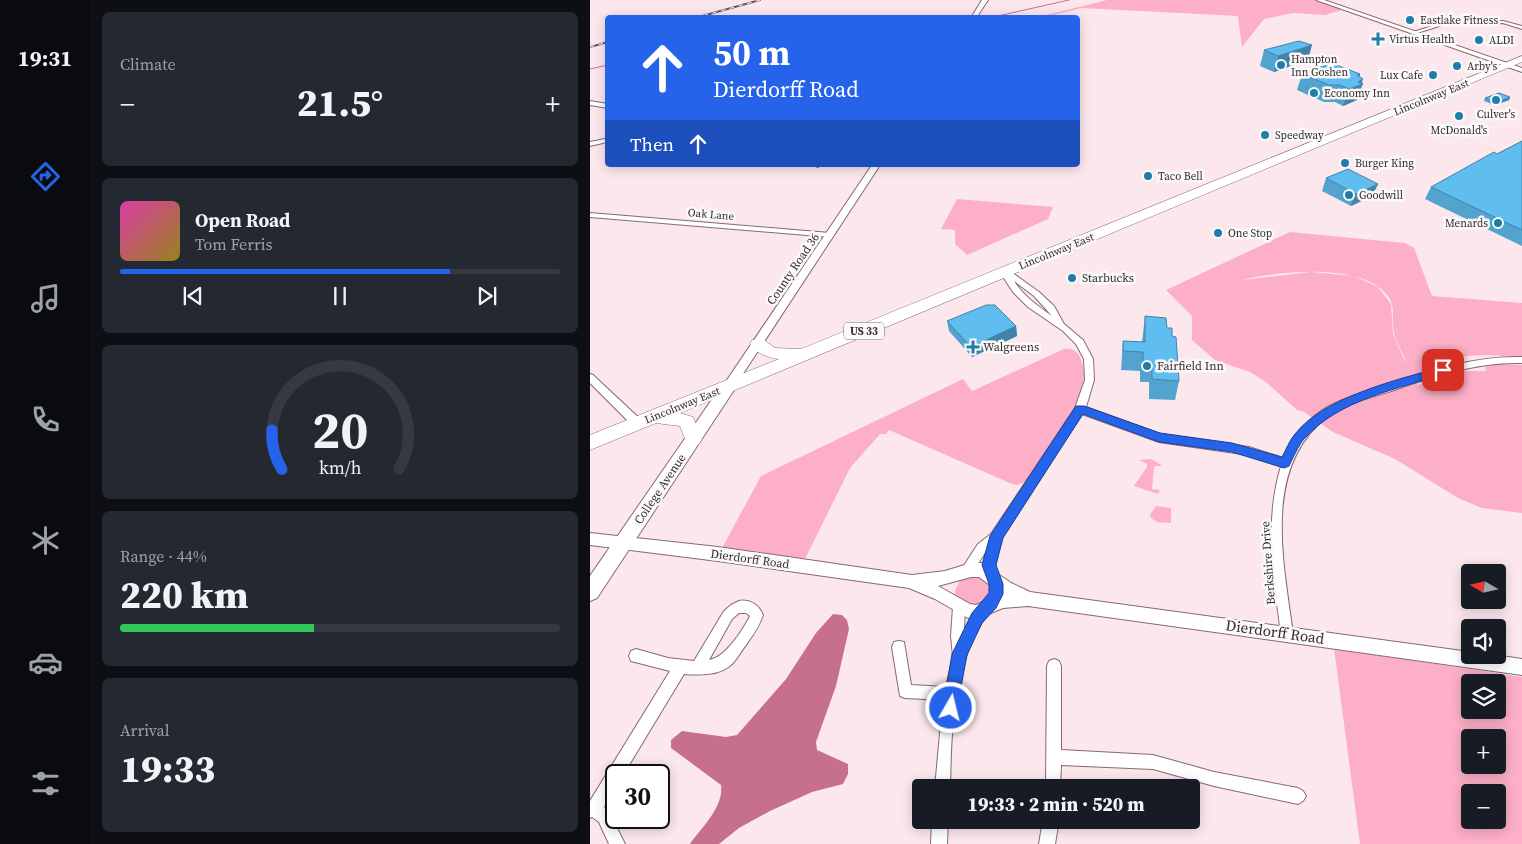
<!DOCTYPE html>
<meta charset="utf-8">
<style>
body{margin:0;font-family:"Source Serif 4",serif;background:#242831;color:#f1f3f6;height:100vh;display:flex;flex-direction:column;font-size:19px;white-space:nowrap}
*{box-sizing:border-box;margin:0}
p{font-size:16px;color:#9ea1a6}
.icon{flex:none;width:28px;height:28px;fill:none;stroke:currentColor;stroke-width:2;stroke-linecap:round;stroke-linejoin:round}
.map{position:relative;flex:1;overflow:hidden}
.sheet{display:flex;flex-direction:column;gap:12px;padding:12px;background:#0d0f14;width:500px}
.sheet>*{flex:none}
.top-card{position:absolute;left:15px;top:15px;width:475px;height:152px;border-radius:5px;box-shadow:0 2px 12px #0003;background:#2563eb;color:#fff;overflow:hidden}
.needle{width:32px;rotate:279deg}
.fabs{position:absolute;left:871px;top:564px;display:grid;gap:10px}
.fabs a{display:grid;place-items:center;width:45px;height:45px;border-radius:5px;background:#171b24;box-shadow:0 2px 12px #0003;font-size:25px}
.speed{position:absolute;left:15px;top:764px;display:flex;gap:10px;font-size:25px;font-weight:700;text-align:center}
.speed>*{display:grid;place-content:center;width:65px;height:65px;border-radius:50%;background:#171b24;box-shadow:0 2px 12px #0003;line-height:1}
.speed .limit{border:2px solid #111;border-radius:8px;background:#fff;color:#111}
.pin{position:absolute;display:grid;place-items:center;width:42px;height:42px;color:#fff;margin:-21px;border-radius:10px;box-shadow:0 2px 8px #0006}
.me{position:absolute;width:55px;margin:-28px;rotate:8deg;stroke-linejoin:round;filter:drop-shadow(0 0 4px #0008)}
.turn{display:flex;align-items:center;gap:18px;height:105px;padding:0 25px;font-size:22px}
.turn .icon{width:65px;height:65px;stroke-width:2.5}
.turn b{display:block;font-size:35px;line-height:42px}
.then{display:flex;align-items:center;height:48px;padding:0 25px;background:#0003;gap:10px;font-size:19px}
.big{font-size:38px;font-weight:800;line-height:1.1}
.sheet .card{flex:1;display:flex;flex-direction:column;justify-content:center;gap:8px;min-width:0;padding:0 18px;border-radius:8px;background:#242831}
.sheet .dial{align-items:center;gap:0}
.dial svg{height:130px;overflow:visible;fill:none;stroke:#363941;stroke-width:7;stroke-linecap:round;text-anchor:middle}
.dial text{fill:#f1f3f6;stroke:none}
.song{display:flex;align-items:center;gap:15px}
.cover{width:60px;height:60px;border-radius:8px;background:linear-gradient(135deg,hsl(320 70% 55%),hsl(50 70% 35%))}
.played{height:5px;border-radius:2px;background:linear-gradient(90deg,#2563eb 75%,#363941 75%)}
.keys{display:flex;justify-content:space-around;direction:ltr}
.heat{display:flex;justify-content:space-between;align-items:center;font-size:28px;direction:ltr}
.charge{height:8px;border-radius:4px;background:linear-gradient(90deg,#34c759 44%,#363941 0)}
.trip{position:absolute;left:322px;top:779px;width:288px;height:50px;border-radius:5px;background:#171b24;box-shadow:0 2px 12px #0003;font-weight:800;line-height:50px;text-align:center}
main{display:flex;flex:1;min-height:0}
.menu{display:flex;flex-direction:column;width:90px;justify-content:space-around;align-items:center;background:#090b0e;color:#9ea1a6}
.menu .icon{width:35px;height:35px}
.menu .on{color:#2563eb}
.menu b{font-size:22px;color:#f1f3f6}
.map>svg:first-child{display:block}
.green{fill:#fcafc7;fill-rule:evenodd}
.water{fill:#c7708e}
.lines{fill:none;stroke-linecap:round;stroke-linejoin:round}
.stream{stroke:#c7708e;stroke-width:1}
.minor-casing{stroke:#866972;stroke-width:2}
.tertiary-casing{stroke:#866972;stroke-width:2}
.secondary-casing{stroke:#866972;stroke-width:2}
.trunk-casing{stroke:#866972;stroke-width:1}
.minor{fill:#fff;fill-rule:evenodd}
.tertiary{fill:#fff;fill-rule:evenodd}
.secondary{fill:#fff;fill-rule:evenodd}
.trunk{fill:#fff;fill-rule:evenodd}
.rail-casing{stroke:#67585c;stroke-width:2}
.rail{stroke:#fafafa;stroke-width:1;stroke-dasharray:4.5;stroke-linecap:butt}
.wall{fill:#52a3ce}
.shaded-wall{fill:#4284a8}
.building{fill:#5fbdf0;stroke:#4284a8}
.route{fill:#2563eb;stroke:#184099}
.poi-dot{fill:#1f7daa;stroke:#fafafa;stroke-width:2}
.labels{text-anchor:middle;stroke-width:5;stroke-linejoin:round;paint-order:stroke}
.far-poi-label{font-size:11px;fill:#372a2e;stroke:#fafafa;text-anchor:start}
.far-street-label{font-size:11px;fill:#372a2e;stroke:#fafafa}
.shield{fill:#fafafa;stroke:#72686b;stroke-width:1}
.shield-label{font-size:11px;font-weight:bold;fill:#372a2e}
.street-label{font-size:12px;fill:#372a2e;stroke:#fafafa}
.poi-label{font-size:12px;fill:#372a2e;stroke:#fafafa;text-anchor:start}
.near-street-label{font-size:15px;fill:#372a2e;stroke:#fafafa}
</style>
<main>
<nav class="menu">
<b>19:31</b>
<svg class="icon on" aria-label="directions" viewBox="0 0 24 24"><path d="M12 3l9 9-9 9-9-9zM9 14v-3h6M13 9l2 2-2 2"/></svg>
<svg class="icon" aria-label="music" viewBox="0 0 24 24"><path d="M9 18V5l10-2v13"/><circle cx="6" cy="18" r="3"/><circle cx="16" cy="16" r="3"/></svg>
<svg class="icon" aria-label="phone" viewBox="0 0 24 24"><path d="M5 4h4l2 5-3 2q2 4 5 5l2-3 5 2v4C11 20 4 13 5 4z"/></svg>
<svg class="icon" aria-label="climate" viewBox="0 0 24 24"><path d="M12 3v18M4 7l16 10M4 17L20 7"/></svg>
<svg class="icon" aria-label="car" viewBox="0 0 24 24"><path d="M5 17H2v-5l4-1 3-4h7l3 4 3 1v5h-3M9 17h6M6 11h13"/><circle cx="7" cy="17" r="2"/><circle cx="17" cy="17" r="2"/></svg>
<svg class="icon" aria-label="filters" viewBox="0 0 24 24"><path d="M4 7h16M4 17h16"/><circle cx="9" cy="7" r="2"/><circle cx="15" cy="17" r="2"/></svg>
</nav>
<section class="sheet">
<div class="card"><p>Climate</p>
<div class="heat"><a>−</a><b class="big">21.5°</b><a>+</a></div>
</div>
<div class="card">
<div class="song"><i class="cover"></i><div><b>Open Road</b><p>Tom Ferris</p></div></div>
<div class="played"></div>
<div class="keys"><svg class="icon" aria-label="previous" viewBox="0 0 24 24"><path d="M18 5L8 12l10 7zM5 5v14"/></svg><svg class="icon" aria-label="pause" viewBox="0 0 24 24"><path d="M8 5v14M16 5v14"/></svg><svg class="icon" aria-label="next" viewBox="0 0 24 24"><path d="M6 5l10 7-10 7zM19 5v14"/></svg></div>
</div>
<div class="card dial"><svg viewBox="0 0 100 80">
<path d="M14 69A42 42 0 1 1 86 69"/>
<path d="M14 69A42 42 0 0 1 8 45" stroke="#2563eb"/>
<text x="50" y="56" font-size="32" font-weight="700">20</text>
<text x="50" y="72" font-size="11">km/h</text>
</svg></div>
<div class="card"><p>Range · 44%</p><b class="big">220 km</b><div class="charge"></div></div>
<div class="card"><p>Arrival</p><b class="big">19:33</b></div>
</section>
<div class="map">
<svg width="932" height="844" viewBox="0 0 932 844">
<rect width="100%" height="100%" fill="#fce7ed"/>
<!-- green -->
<path class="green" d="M517 0H729L755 9 735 15 703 13 674 19 652 47 648 16 492 8 454 17 444 18Z
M367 199 463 207 458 219 377 255 365 244V230L351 229Z
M700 232 815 243 824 248 842 296 932 303V357C915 356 884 353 868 358L866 362 821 377 828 385 872 371H896L895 367 900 364 932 365V513L892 508 868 498 805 459 743 432 714 412 707 410 676 382 660 372 625 360 602 340V316L576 290ZM721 272 652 280C688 271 774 262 798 296 806 307 801 319 804 333 806 344 814 352 816 364L803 334 801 304 788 287 764 276Z
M474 349C483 348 488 351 491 360 507 395 455 453 436 482L427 485 422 484 299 430 296 434H290L260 468 214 561 131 550 171 476 373 379 382 391Z
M561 459 573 466H564L562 489 570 490 568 494 544 486 557 467V464L549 460Z
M566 506 581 508V523L567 522 561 518 560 515Z
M388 573 403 587C403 599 396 603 386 608L365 597V591L370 580Z
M744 648 932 677V844H770ZM880 682H908V710H880ZM880 738H908V765H880ZM880 792H908V820H880Z"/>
<!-- water -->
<path class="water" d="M243 614 252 615 257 620 259 629 246 686 226 742 227 750 258 764V774L253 784 222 792 180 811 149 828 129 844H100C112 827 134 807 131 785L81 748V740L92 731 136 737 147 735 196 679 226 633Z"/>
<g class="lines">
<!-- stream -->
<path class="stream" d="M399 18 479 0
M0 69 18 65"/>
<defs>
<path id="minor" d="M865 19 890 22 913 21 932 26V29L913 23 890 24 865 21 824 34 820 33Z
M0 101 18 104V108L0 105Z
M15 139 18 140 17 142 0 146V142Z
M223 165H231L228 167Z
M0 213 240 233 244 235 240 237 0 217Z
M411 270H417L424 274 449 292 464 306 474 324 493 340 503 359 504 380 496 407 570 434 659 447 693 458C703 440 714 423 731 411 751 398 776 392 798 385 843 370 885 356 932 357V363C888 362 848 375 807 389 784 397 757 402 737 417 671 468 694 564 703 634L702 638 697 640 692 638 691 634C684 578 674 521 691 466L659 455 569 442 492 414 412 537 405 565 409 577 407 581 403 583 399 581C393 569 393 564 396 551L381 575 377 576 373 575 371 571 373 567 388 544 401 534 485 408 495 380 494 359 486 344 473 331 438 307 423 292 410 272ZM424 281 444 296 462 316C448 306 433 296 424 281Z
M0 374 3 375 51 420 52 423 51 426H43L0 383Z
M149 601C160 599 169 605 173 615 169 627 163 635 156 645 151 651 148 658 142 664 130 676 109 675 94 674L33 775H26V786L14 807 19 812 35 844H19L9 822 2 817 0 818V801L80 671 41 661 39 656 41 651 46 649 78 658 104 661 134 611 141 605ZM149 613H156L160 616C153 630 135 658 119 660L142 619Z
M369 601 373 603 375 607 374 630 389 605 393 603 397 605 399 609C396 618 390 625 385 633 380 646 365 681 370 694 360 718 361 761 360 788H345L353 700 315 698 310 696 302 647 304 642 309 641 314 642 321 685 356 687 363 656 361 636 363 607 365 603Z
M464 659 469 661 471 666V750L563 755 624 772 708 788 713 791 716 796 713 801 708 804 624 786 563 769 471 765 470 788H456L457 666 459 661Z
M342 820H358L357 844H341Z
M453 820H469L465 844H449Z"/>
<path id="tertiary" d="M392 0H398L386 18H381Z
M726 0H734L932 68V72Z
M282 165H290L143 389H135L133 386 135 383Z
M0 533 128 547 322 575 355 571 381 563H392L421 583 440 592 880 652V655H905L932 659V675L438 606 413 608 386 619 378 618 345 599 319 588 128 561 0 545ZM381 577H389L412 594 386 605 380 604 348 586Z"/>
<path id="secondary" d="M139 381 146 386 144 390 7 598 0 601V576L134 382Z"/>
<path id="trunk" d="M932 56V62L90 413 103 417 112 439 109 444 103 446 97 444 90 426 66 423 0 450V435L189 359C178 358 166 353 160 344L162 340H174L185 348 211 349Z"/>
</defs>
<!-- minor casing -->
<use href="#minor" class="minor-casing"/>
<!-- tertiary casing -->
<use href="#tertiary" class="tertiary-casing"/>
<!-- secondary casing -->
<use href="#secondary" class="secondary-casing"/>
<!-- trunk casing -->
<use href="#trunk" class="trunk-casing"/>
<!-- minor -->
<use href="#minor" class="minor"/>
<!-- tertiary -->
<use href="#tertiary" class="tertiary"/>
<!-- secondary -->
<use href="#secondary" class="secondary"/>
<!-- trunk -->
<use href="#trunk" class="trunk"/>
<defs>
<path id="rail" d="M105 18 170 0
M0 47 18 42"/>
</defs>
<!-- rail casing -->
<use href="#rail" class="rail-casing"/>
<!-- rail -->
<use href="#rail" class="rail"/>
</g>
<!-- wall -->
<path class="wall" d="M674 50 718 60 684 72 670 66Z
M712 74H770L769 77 773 84 767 100 753 106 745 102H734L707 90Z
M920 97 919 100 905 105 894 101 895 98Z
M932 141V246L835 199 841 187Z
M736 178 788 184 782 196 761 206 732 191Z
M555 316 577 328 582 336 589 381 585 400 559 399V382H550V371L531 370 533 341 552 342Z
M357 321 426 326 427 336 382 357 359 331Z"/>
<!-- shaded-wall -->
<path class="shaded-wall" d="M722 45 718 60 684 72 688 56Z
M770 74 768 81 773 79 767 100 753 106 759 89 767 75Z
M920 97 919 100 905 105 906 103Z
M788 184 782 196 761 206 766 194Z
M426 326 427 336 382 357 381 347Z"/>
<!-- building -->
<path class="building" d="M709 41 722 45 688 56 674 50Z
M741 63 770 74 767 75 773 79 768 82 773 84 759 89 750 85H739L712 74Z
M909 93 920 97 906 103 895 98Z
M932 141V230L841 187 904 152 907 154Z
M758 169 788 184 766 194 736 178Z
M396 305H405L426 326 381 347 357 321Z
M555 316 576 318 577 328H582V336L586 337 589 381 562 379V363L553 362V352L533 351V341L555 342Z"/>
<!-- route -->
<path class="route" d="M853 367 859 370 857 373C809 389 749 399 714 439 708 446 703 458 699 466L694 468 642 452 569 442 493 414 413 538 406 565 413 584V594L406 608 392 623 377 655 366 714 361 716 355 714 353 708 362 654 382 613 399 593V584L392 565 400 536 486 406H494L570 433 642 443 692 457C696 450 699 441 705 434 734 397 809 379 853 367Z"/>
<!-- markers -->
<g class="poi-dot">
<circle cx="820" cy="20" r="5"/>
<path d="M785.5 31.5h5v5h5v5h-5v5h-5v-5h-5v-5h5z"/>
<circle cx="889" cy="40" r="5"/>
<circle cx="691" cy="65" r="5"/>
<circle cx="867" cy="66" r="5"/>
<circle cx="843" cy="75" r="5"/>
<circle cx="724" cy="93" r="5"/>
<circle cx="906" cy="100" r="5"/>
<circle cx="869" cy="116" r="5"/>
<circle cx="675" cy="135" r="5"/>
<circle cx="755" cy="163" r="5"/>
<circle cx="558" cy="176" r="5"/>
<circle cx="759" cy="195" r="5"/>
<circle cx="908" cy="223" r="5"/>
<circle cx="628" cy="233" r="5"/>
<circle cx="482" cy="278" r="5"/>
<path d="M380.5 339.5h5v5h5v5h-5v5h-5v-5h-5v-5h5z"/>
<circle cx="557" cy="366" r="5"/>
</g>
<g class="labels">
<!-- far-poi labels -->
<g class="far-poi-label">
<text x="830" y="24">Eastlake Fitness</text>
<text x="799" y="43">Virtus Health</text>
<text x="899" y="44">ALDI</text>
<text x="701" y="63">Hampton<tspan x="701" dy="13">Inn Goshen</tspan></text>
<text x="877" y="70">Arby's</text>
<text x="833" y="79" text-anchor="end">Lux Cafe</text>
<text x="734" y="97">Economy Inn</text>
<text x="906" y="118" text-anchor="middle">Culver's</text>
<text x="869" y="134" text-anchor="middle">McDonald's</text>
<text x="685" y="139">Speedway</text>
<text x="765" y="167">Burger King</text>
<text x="568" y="180">Taco Bell</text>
<text x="769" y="199">Goodwill</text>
<text x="898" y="227" text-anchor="end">Menards</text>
<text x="638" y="237">One Stop</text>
</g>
<!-- far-street labels -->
<g class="far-street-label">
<text transform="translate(841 97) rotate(-22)" y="4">Lincolnway East</text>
<text transform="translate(121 214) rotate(5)" y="4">Oak Lane</text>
<text transform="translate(466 251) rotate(-22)" y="4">Lincolnway East</text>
<text transform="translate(92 405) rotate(-22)" y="4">Lincolnway East</text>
</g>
<!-- shield labels -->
<rect class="shield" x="254" y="322.5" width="40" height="17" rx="4"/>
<g class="shield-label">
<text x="274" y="335">US 33</text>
</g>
<!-- street labels -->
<g class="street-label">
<text transform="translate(203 269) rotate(-56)" y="4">County Road 36</text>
<text transform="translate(70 489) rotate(-56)" y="4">College Avenue</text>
<text transform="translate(160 559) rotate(8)" y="4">Dierdorff Road</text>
<text transform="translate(678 563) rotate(-94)" y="4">Berkshire Drive</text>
</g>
<!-- poi labels -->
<g class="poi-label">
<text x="492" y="282">Starbucks</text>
<text x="393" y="351">Walgreens</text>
<text x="567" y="370">Fairfield Inn</text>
</g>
<!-- near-street labels -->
<g class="near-street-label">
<text transform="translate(685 632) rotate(8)" y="5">Dierdorff Road</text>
</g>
</g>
</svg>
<div class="fabs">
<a><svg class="needle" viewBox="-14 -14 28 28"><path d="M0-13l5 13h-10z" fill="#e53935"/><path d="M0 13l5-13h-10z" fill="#9ea1a6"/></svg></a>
<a><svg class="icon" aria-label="sound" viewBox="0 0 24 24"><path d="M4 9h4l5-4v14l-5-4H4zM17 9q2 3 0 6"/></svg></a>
<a><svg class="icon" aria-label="layers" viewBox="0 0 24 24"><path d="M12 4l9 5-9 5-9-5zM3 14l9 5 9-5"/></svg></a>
<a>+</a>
<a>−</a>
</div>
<div class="speed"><div class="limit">30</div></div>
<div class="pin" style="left:853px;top:370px;background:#d93025"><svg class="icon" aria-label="arrive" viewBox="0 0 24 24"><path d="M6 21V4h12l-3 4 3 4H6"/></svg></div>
<svg class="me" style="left:361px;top:708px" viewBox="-20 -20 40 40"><circle r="17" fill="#2563eb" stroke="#fff" stroke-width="3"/><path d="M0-11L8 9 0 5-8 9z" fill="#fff"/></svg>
<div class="trip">19:33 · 2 min · 520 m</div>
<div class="top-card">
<div class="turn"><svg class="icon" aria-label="ahead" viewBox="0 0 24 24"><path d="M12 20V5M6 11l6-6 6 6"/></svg><div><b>50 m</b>Dierdorff Road</div></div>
<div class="then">Then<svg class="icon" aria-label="ahead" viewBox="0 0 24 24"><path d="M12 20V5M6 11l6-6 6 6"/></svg></div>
</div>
</div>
</main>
